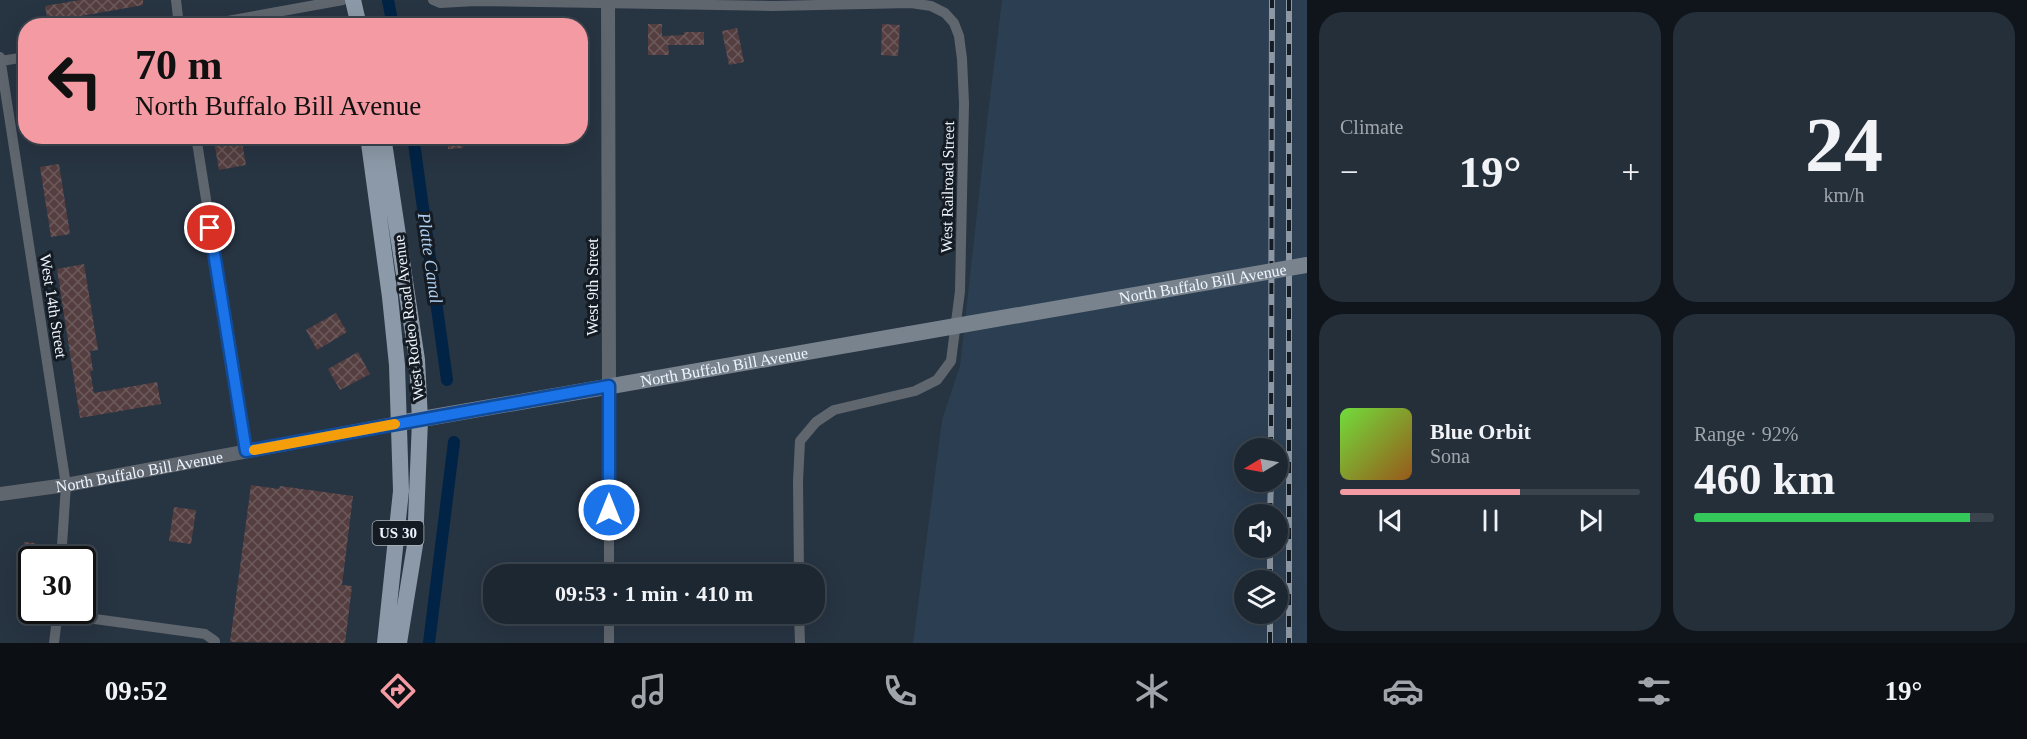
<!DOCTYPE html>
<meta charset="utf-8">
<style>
body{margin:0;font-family:"Times New Roman",serif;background:#252f3a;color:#f1f3f6;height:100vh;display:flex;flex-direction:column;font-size:22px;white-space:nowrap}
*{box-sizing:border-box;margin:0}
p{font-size:20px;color:#a0a5ac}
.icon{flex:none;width:33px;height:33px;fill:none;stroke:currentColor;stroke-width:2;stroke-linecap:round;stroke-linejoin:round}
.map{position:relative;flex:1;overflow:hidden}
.side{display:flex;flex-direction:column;gap:12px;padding:12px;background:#10151c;width:720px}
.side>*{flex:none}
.top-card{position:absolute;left:18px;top:18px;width:570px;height:126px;border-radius:24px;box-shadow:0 6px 24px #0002,0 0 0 2px #3b444d;background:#f49aa2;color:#111;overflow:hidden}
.needle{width:39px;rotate:260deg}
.fabs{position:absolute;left:1234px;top:438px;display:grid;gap:12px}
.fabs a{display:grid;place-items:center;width:54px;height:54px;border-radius:50%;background:#1d2732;box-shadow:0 6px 24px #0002,0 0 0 2px #3b444d;font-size:30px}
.speed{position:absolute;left:18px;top:546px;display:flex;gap:12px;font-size:30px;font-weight:700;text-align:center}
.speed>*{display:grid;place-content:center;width:78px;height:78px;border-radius:50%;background:#1d2732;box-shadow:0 6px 24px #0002,0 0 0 2px #3b444d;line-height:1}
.speed .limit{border:3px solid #111;border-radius:9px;background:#fff;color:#111}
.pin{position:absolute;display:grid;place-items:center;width:51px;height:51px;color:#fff;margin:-26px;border:3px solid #fff;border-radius:50%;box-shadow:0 2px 6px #0007}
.me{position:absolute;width:66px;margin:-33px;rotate:0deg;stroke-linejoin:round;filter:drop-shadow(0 0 4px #0008)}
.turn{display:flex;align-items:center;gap:21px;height:126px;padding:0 18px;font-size:27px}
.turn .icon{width:78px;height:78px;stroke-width:2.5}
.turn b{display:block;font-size:42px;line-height:51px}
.big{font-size:45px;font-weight:700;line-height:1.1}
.side .widget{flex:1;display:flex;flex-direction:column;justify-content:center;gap:9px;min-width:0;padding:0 21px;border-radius:24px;background:#252f3a}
.side .dial{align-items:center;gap:0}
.dial b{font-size:78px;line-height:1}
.song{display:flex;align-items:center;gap:18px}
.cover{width:72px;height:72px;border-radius:9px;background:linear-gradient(135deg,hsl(100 70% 55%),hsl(30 70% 35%))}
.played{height:6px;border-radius:3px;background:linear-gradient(90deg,#f49aa2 60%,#3b444d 60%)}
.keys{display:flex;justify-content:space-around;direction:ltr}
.heat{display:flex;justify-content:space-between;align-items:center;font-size:33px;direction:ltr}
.charge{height:9px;border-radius:4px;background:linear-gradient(90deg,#34c759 92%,#3b444d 0)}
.side .tiles{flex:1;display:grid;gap:12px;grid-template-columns:repeat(2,1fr)}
.trip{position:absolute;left:483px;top:564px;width:342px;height:60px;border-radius:24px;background:#1d2732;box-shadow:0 6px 24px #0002,0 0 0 2px #3b444d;font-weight:700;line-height:60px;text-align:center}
.tab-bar{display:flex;height:96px;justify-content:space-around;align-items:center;background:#0c1014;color:#a0a5ac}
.tab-bar .icon{width:42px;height:42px}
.tab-bar .active{color:#f49aa2}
.tab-bar b{font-size:27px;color:#f1f3f6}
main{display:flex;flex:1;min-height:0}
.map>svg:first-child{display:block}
.built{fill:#2c3e51;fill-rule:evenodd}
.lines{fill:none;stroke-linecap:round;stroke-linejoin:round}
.canal{stroke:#012345;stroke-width:12}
.building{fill:url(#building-cross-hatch)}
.minor{stroke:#60666e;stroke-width:10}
.tertiary{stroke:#60666e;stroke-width:14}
.secondary{stroke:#79838e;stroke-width:16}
.primary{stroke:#8c99a8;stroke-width:16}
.rail-casing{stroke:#8d98a4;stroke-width:6}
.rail{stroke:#151b22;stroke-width:4;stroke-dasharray:11;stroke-linecap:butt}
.secondary-bridge{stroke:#79838e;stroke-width:16}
.route-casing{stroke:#114b97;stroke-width:15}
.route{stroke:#1a73e8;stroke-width:10}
.slow{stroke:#f59e0b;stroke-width:10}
.labels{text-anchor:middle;stroke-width:6;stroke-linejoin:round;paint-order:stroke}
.shield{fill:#151b22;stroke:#acb4bd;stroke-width:1.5}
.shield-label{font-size:15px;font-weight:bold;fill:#edf5ff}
.street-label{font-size:16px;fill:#edf5ff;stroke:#151b22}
.water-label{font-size:18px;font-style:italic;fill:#aecef2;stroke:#151b22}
</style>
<main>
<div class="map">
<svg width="1307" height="643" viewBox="0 0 1307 643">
<defs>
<pattern id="building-cross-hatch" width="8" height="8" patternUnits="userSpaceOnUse" patternTransform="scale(1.5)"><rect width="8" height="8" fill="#543e3f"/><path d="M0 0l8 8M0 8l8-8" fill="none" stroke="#6d5a5c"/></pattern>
</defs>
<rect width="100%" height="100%" fill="#273442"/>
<!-- built -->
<path class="built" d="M1002 0H1307V643H913L942 420 960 366 988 113ZM1245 448H1278V482H1245ZM1245 514H1278V548H1245ZM1245 580H1278V614H1245Z"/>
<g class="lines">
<!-- canal -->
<path class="canal" d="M388 0 393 26
M413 136 447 380
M429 643 454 442"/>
</g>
<!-- building -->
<path class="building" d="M80 0H143V5L48 22 45 6Z
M648 24H662V36L684 35V32H704V45H668L669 55H648Z
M882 24 900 25 898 56 881 55Z
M737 28 744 62 729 65 722 31Z
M213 136H241L246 165 219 170Z
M448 136H462L463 148 448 149Z
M59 164 70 234 51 237 40 167Z
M84 264 98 350 90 351 93 371H90L94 393 157 382 161 404 80 418 57 269Z
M336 313 347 332 317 350 306 330Z
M358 352 370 374 340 390 328 369Z
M251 485 279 489 280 486 353 496 342 585 352 586 345 643 230 642Z
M174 507 196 510 191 544 169 541Z
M24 542 35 543 34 555 23 554Z"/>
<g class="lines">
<!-- minor -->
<path class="minor" d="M176 0 179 26
M433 0 440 3 476 1 772 6 911 3 931 6 945 13 954 23 959 36 962 59 964 103 960 291 951 361 937 380 915 391 834 410 816 422 800 441 798 481 799 574
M200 26 343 0
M0 57 66 485 61 560
M1 61 26 57
M196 136 246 451
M609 386V574
M58 614 205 634 215 641V643
M609 614V643
M799 614 800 643
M54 643 58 610"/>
<!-- tertiary -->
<g class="tertiary">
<path d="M608 0 609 386"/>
<path id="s1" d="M0 494 66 485 399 423"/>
</g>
<!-- secondary -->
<path class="secondary" id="s2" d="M399 423 910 334"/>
<!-- primary -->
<path class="primary" d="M353 0 359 26
M368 136 390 297 397 365 401 491 385 643
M383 136 417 360 420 420 415 545 399 643"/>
<defs>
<path id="rail" d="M1289 0V643
M1271 448 1272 0
M1270 514 1271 482
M1270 580V548
M1270 643V614"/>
</defs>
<!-- rail casing -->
<use href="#rail" class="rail-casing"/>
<!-- rail -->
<use href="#rail" class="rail"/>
<!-- secondary-bridge -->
<path class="secondary-bridge" id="s3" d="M910 334 1307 265"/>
</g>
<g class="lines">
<defs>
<path id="route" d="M210 228 246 451 609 386V510"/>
</defs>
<!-- route casing -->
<use href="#route" class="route-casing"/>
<!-- route -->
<use href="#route" class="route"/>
<!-- slow -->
<path class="slow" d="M254 450 395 424"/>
</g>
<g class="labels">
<!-- shield labels -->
<rect class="shield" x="372.5" y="521" width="51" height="24" rx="4.5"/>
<g class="shield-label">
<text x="398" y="538">US 30</text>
</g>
<!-- street labels -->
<g class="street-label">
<text transform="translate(947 187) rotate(-89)" y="6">West Railroad Street</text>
<text dy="6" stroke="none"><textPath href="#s3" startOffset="297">North Buffalo Bill Avenue</textPath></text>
<text transform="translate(592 287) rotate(-90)" y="6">West 9th Street</text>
<text transform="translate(54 306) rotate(81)" y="6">West 14th Street</text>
<text transform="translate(408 318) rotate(-97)" y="6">West Rodeo Road Avenue</text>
<text dy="6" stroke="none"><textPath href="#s2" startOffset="330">North Buffalo Bill Avenue</textPath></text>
<text dy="6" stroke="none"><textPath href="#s1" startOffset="141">North Buffalo Bill Avenue</textPath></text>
</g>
<!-- water labels -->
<g class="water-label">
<text transform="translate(430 258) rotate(82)" y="6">Platte Canal</text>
</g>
</g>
</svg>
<div class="fabs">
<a><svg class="needle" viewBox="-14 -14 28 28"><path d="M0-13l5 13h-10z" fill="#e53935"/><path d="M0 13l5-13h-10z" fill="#a0a5ac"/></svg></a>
<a><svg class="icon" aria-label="sound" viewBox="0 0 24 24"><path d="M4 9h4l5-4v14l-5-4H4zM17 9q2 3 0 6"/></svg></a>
<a><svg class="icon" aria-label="layers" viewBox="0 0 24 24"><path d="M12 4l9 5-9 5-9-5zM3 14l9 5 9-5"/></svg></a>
</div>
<div class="speed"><div class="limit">30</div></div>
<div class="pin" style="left:210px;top:228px;background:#d93025"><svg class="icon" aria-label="arrive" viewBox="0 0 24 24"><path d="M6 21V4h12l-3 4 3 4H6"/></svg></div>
<svg class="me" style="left:609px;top:510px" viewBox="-20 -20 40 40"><circle r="17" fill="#1a73e8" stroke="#fff" stroke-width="3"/><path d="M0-11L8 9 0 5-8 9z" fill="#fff"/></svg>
<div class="trip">09:53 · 1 min · 410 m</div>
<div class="top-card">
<div class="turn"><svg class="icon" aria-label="left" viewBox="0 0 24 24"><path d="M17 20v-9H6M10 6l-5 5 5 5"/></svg><div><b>70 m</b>North Buffalo Bill Avenue</div></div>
</div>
</div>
<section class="side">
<div class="tiles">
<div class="widget"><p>Climate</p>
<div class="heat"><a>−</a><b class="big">19°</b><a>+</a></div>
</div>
<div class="widget dial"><b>24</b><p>km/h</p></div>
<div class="widget">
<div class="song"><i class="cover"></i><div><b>Blue Orbit</b><p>Sona</p></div></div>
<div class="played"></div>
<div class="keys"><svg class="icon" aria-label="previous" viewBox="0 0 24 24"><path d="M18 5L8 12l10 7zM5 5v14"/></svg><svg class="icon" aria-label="pause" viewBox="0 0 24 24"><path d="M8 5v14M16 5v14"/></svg><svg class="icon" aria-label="next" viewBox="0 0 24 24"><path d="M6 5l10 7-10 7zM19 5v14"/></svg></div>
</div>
<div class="widget"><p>Range · 92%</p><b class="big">460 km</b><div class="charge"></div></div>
</div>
</section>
</main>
<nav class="tab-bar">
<b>09:52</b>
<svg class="icon active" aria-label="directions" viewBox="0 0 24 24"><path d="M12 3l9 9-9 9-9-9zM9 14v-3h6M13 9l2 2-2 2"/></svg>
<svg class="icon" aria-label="music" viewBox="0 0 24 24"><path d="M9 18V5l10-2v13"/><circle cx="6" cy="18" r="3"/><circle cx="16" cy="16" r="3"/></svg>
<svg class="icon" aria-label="phone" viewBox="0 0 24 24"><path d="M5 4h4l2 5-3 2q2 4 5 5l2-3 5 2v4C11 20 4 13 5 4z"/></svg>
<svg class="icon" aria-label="climate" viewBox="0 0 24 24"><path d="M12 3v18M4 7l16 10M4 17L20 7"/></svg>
<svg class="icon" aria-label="car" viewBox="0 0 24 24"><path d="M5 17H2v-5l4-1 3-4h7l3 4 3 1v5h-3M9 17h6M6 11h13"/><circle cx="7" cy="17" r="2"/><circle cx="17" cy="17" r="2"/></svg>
<svg class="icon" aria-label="filters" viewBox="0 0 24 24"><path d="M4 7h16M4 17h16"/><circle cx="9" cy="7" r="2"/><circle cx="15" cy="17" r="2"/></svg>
<b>19°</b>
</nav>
